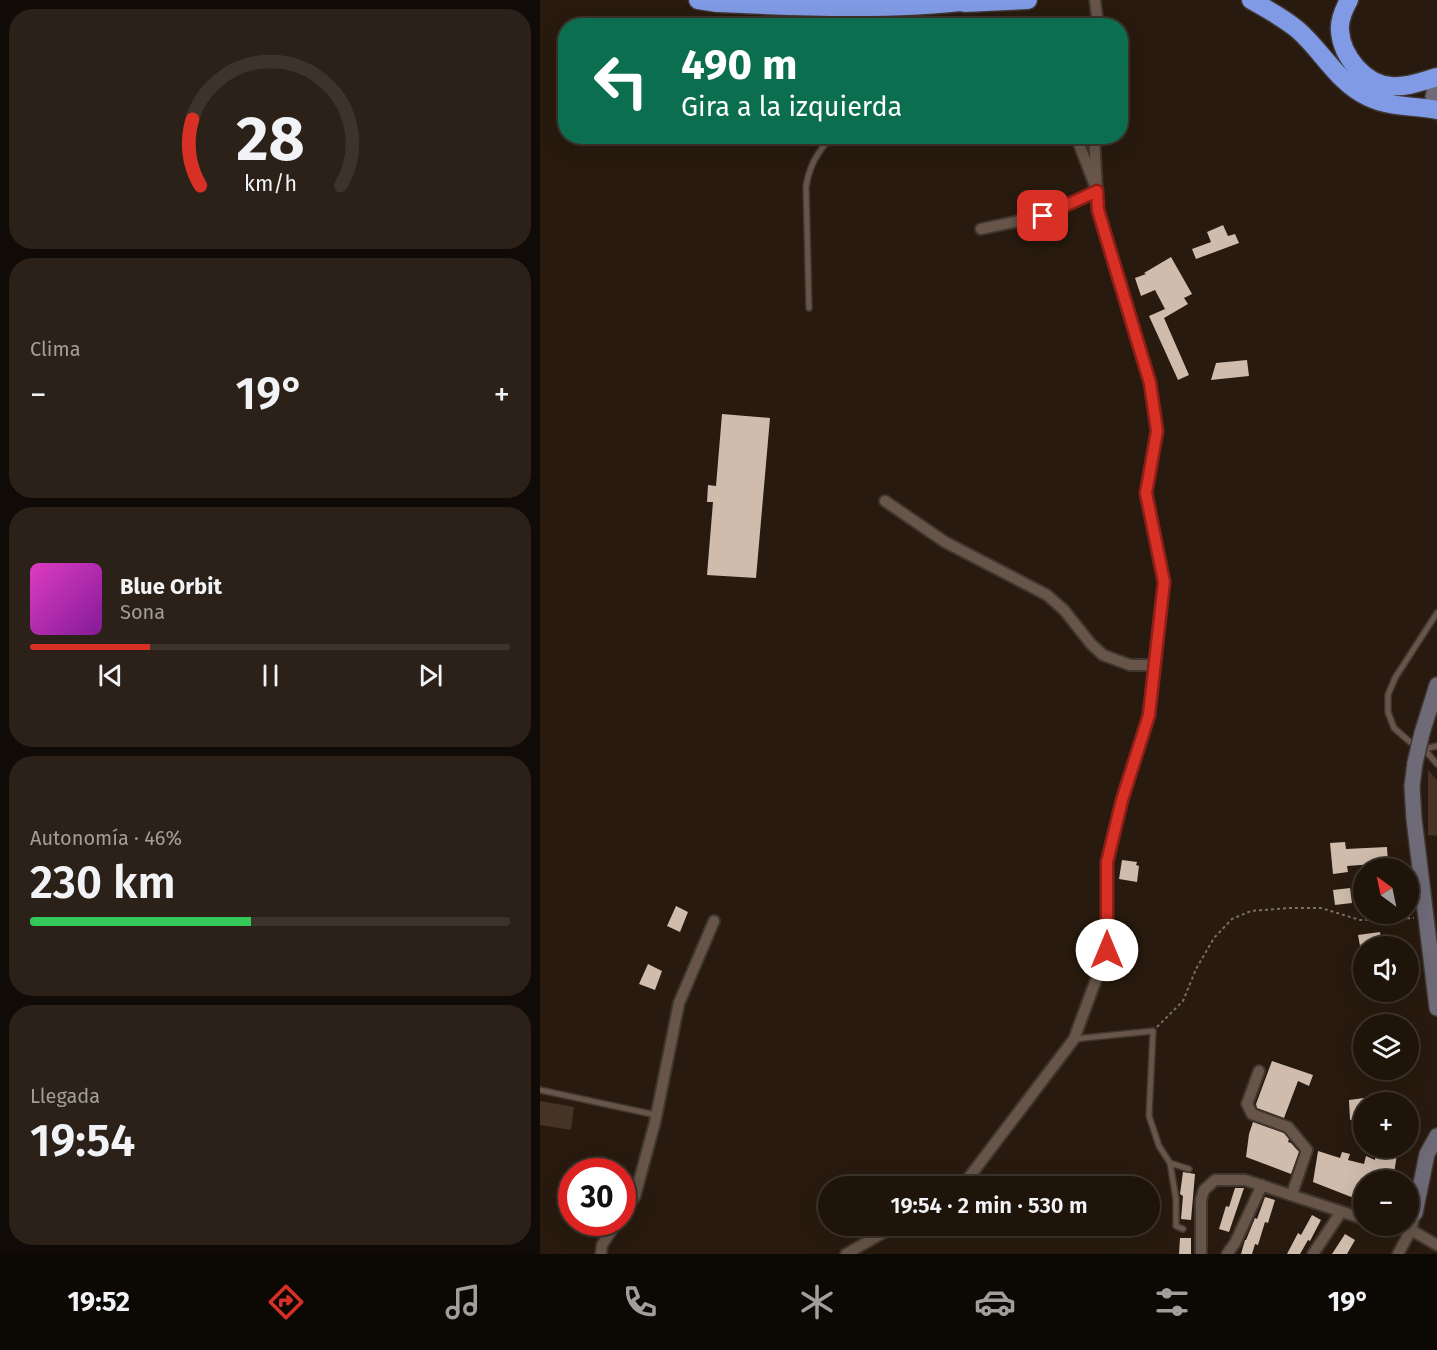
<!DOCTYPE html>
<html lang="es">
<meta charset="utf-8">
<style>
body{margin:0;font-family:"Fira Sans",sans-serif;background:#2b2118;color:#f1f3f6;height:100vh;display:flex;flex-direction:column;font-size:22px;white-space:nowrap}
*{box-sizing:border-box;margin:0}
p{font-size:20px;color:#a19e9c}
.icon{flex:none;width:33px;height:33px;fill:none;stroke:currentColor;stroke-width:2;stroke-linecap:round;stroke-linejoin:round}
.map{position:relative;flex:1;overflow:hidden}
.panel{display:flex;flex-direction:column;gap:9px;padding:9px;background:#100b06;width:540px}
.panel>*{flex:none}
.top-card{position:absolute;left:18px;top:18px;width:570px;height:126px;border-radius:24px;box-shadow:0 6px 24px #0002,0 0 0 2px #3c332b;background:#0b6e4f;color:#fff;overflow:hidden}
.needle{width:39px;rotate:327deg}
.tools{position:absolute;left:813px;top:858px;display:grid;gap:12px}
.tools a{display:grid;place-items:center;width:66px;height:66px;border-radius:50%;background:#1e140a;box-shadow:0 6px 24px #0002,0 0 0 2px #3c332b;font-size:30px}
.speed{position:absolute;left:18px;top:1158px;display:flex;gap:12px;font-size:30px;font-weight:700;text-align:center}
.speed>*{display:grid;place-content:center;width:78px;height:78px;border-radius:50%;background:#1e140a;box-shadow:0 6px 24px #0002,0 0 0 2px #3c332b;line-height:1}
.speed .limit{border:9px solid #d22;background:#fff;color:#111}
.pin{position:absolute;display:grid;place-items:center;width:51px;height:51px;color:#fff;margin:-26px;border-radius:12px;box-shadow:0 3px 9px #0006}
.me{position:absolute;width:66px;margin:-33px;rotate:0deg;stroke-linejoin:round;filter:drop-shadow(0 0 4px #0008)}
.turn{display:flex;align-items:center;gap:21px;height:126px;padding:0 24px;font-size:27px}
.turn .icon{width:78px;height:78px;stroke-width:2.5}
.turn b{display:block;font-size:42px;line-height:51px}
.big{font-size:45px;font-weight:600;line-height:1.1}
.panel .tile{flex:1;display:flex;flex-direction:column;justify-content:center;gap:9px;min-width:0;padding:0 21px;border-radius:24px;background:#2b2118}
.panel .dial{align-items:center;gap:0}
.dial svg{height:156px;overflow:visible;fill:none;stroke:#3c332b;stroke-width:7;stroke-linecap:round;text-anchor:middle}
.dial text{fill:#f1f3f6;stroke:none}
.song{display:flex;align-items:center;gap:18px}
.cover{width:72px;height:72px;border-radius:9px;background:linear-gradient(135deg,hsl(310 70% 55%),hsl(290 70% 35%))}
.played{height:6px;border-radius:3px;background:linear-gradient(90deg,#d93025 25%,#3c332b 25%)}
.keys{display:flex;justify-content:space-around;direction:ltr}
.heat{display:flex;justify-content:space-between;align-items:center;font-size:33px;direction:ltr}
.charge{height:9px;border-radius:4px;background:linear-gradient(90deg,#34c759 46%,#3c332b 0)}
.trip{position:absolute;left:278px;top:1176px;width:342px;height:60px;border-radius:30px;background:#1e140a;box-shadow:0 6px 24px #0002,0 0 0 2px #3c332b;font-weight:600;line-height:60px;text-align:center}
.menu{display:flex;height:96px;justify-content:space-around;align-items:center;background:#0c0804;color:#a19e9c}
.menu .icon{width:42px;height:42px}
.menu .selected{color:#d93025}
.menu b{font-size:27px;color:#f1f3f6}
main{display:flex;flex:1;min-height:0}
.map>svg:first-child{display:block}
.green{fill:#453325}
.building{fill:#cfbcad}
.lines{fill:none;stroke-linecap:round;stroke-linejoin:round}
.lane-casing{stroke:#403630;stroke-width:8}
.street-casing{stroke:#403630;stroke-width:14}
.secondary-casing{stroke:#403630;stroke-width:18}
.highway-casing{stroke:#403630;stroke-width:21}
.path{stroke:#7b6e64;stroke-width:2;stroke-dasharray:3 3;stroke-linecap:butt}
.lane{stroke:#665548;stroke-width:5}
.street{stroke:#665548;stroke-width:10}
.secondary{stroke:#6e6a77;stroke-width:15}
.highway{stroke:#809ae5;stroke-width:18}
.secondary-bridge-casing{stroke:#403630;stroke-width:18;stroke-linecap:butt}
.secondary-bridge{stroke:#6e6a77;stroke-width:15}
.route-casing{stroke:#8d1f18;stroke-width:15}
.route{stroke:#d93025;stroke-width:10}
</style>
<main>
<section class="panel">
<div class="tile dial"><svg viewBox="0 0 100 80">
<path d="M14 69A42 42 0 1 1 86 69"/>
<path d="M14 69A42 42 0 0 1 10 35" stroke="#d93025"/>
<text x="50" y="56" font-size="32" font-weight="700">28</text>
<text x="50" y="72" font-size="11">km/h</text>
</svg></div>
<div class="tile"><p>Clima</p>
<div class="heat"><a>−</a><b class="big">19°</b><a>+</a></div>
</div>
<div class="tile">
<div class="song"><i class="cover"></i><div><b>Blue Orbit</b><p>Sona</p></div></div>
<div class="played"></div>
<div class="keys"><svg class="icon" aria-label="previous" viewBox="0 0 24 24"><path d="M18 5L8 12l10 7zM5 5v14"/></svg><svg class="icon" aria-label="pause" viewBox="0 0 24 24"><path d="M8 5v14M16 5v14"/></svg><svg class="icon" aria-label="next" viewBox="0 0 24 24"><path d="M6 5l10 7-10 7zM19 5v14"/></svg></div>
</div>
<div class="tile"><p>Autonomía · 46%</p><b class="big">230 km</b><div class="charge"></div></div>
<div class="tile"><p>Llegada</p><b class="big">19:54</b></div>
</section>
<div class="map">
<svg width="897" height="1254" viewBox="0 0 897 1254">
<rect width="100%" height="100%" fill="#281a0e"/>
<!-- green -->
<path class="green" d="M888 770 897 780V836L888 835Z
M0 1101 34 1107 31 1130 0 1125Z"/>
<!-- building -->
<path class="building" d="M683 225 688 236 695 234 699 243 656 259 652 249 671 242 667 232Z
M631 257 652 294 644 298 648 304 624 318 649 375 638 380 609 316 625 309 615 290 601 296 595 278 606 274 604 273Z
M707 360 709 376 671 380 676 363Z
M182 414 230 418 216 578 167 575 173 502H167L168 485 176 486Z
M805 842 806 849 847 847 848 863 807 866 808 872 793 874 790 843Z
M582 860 597 862 596 865 599 866 597 882 579 879Z
M810 888 812 903 795 905 793 890Z
M136 906 148 912 140 932 127 926Z
M840 932 842 946H820L818 935Z
M108 964 122 971 115 990 99 984Z
M732 1061 773 1075 769 1086 758 1081 744 1118 717 1108 716 1104Z
M824 1098V1118L810 1120 809 1100Z
M713 1122 744 1133 749 1139 748 1142 751 1143 759 1152 751 1174 706 1157 709 1134Z
M778 1151 800 1158 802 1152 810 1154 808 1160 824 1164 826 1156 835 1160 836 1151 857 1154 853 1180H824V1202L773 1182Z
M643 1172 655 1174 651 1220 641 1219 643 1196 640 1194Z
M695 1188H704L689 1232 679 1229 686 1206 689 1207Z
M725 1197 735 1200 728 1223 725 1222 718 1245 715 1244 712 1254H701L705 1240H706L715 1218 717 1219Z
M772 1215 781 1220 770 1241 768 1240 760 1254H747L758 1233 761 1235Z
M805 1234 815 1240 807 1254H792Z
M640 1238H651V1254H639Z"/>
<g class="lines">
<defs>
<path id="lane" d="M269 308 266 187C269 169 274 158 286 143L340 136
M897 613 855 678 848 695V712L854 728 870 742 884 749 897 764
M884 749 897 746
M534 1039 613 1031 609 1116 619 1146 630 1163 649 1169
M0 1090 116 1115
M630 1163 636 1199V1226L643 1229"/>
<path id="street" d="M555 0 558 26
M441 229 503 216 557 191 536 136
M345 501 405 542 507 595 524 610 551 644 563 655 590 665H615
M719 1071 707 1104 712 1114 748 1127 767 1150 752 1194
M418 1186 427 1180 534 1039 567 950V862L582 800 609 715 624 582 606 493 617 431 610 383 558 210 554 136
M82 1214 95 1196 115 1122 139 1003 174 921
M853 1226 871 1230 897 1245
M61 1254 62 1245 77 1222
M306 1254 355 1226
M661 1254V1200L664 1190 675 1180H705L824 1219
M687 1254 695 1243 722 1185
M773 1254 801 1212
M858 1254 871 1230 875 1213"/>
<path id="secondary" d="M897 79 893 97 897 109
M882 733 897 685
M875 763 872 786 874 819 897 1008
M875 1213 887 1154 897 1136"/>
<path id="highway" d="M158 0 177 3C264 7 350 11 437 0
M711 0C727 9 744 18 758 30 783 52 797 82 828 97 850 108 874 105 897 110
M809 0C804 9 799 21 800 31 802 57 825 84 851 86 866 88 883 81 897 77
M425 3 488 0"/>
</defs>
<!-- lane casing -->
<use href="#lane" class="lane-casing"/>
<!-- street casing -->
<use href="#street" class="street-casing"/>
<!-- secondary casing -->
<use href="#secondary" class="secondary-casing"/>
<!-- highway casing -->
<use href="#highway" class="highway-casing"/>
<!-- path -->
<path class="path" d="M617 1027 643 1001 656 969 674 938 692 919 711 911 749 908H781L820 920 874 918"/>
<!-- lane -->
<use href="#lane" class="lane"/>
<!-- street -->
<use href="#street" class="street"/>
<!-- secondary -->
<use href="#secondary" class="secondary"/>
<!-- highway -->
<use href="#highway" class="highway"/>
<defs>
<path id="secondary-bridge" d="M875 763 882 733"/>
</defs>
<!-- secondary-bridge casing -->
<use href="#secondary-bridge" class="secondary-bridge-casing"/>
<!-- secondary-bridge -->
<use href="#secondary-bridge" class="secondary-bridge"/>
</g>
<g class="lines">
<defs>
<path id="route" d="M503 216 557 191 558 210 610 383 617 431 606 493 624 582 609 715 582 800 567 862V950"/>
</defs>
<!-- route casing -->
<use href="#route" class="route-casing"/>
<!-- route -->
<use href="#route" class="route"/>
</g>
</svg>
<div class="tools">
<a><svg class="needle" viewBox="-14 -14 28 28"><path d="M0-13l5 13h-10z" fill="#e53935"/><path d="M0 13l5-13h-10z" fill="#a19e9c"/></svg></a>
<a><svg class="icon" aria-label="sound" viewBox="0 0 24 24"><path d="M4 9h4l5-4v14l-5-4H4zM17 9q2 3 0 6"/></svg></a>
<a><svg class="icon" aria-label="layers" viewBox="0 0 24 24"><path d="M12 4l9 5-9 5-9-5zM3 14l9 5 9-5"/></svg></a>
<a>+</a>
<a>−</a>
</div>
<div class="speed"><div class="limit">30</div></div>
<div class="pin" style="left:503px;top:216px;background:#d93025"><svg class="icon" aria-label="arrive" viewBox="0 0 24 24"><path d="M6 21V4h12l-3 4 3 4H6"/></svg></div>
<svg class="me" style="left:567px;top:950px" viewBox="-20 -20 40 40"><circle r="19" fill="#fff"/><path d="M0-13L10 11 0 6-10 11z" fill="#d93025"/></svg>
<div class="trip">19:54 · 2 min · 530 m</div>
<div class="top-card">
<div class="turn"><svg class="icon" aria-label="left" viewBox="0 0 24 24"><path d="M17 20v-9H6M10 6l-5 5 5 5"/></svg><div><b>490 m</b>Gira a la izquierda</div></div>
</div>
</div>
</main>
<nav class="menu">
<b>19:52</b>
<svg class="icon selected" aria-label="directions" viewBox="0 0 24 24"><path d="M12 3l9 9-9 9-9-9zM9 14v-3h6M13 9l2 2-2 2"/></svg>
<svg class="icon" aria-label="music" viewBox="0 0 24 24"><path d="M9 18V5l10-2v13"/><circle cx="6" cy="18" r="3"/><circle cx="16" cy="16" r="3"/></svg>
<svg class="icon" aria-label="phone" viewBox="0 0 24 24"><path d="M5 4h4l2 5-3 2q2 4 5 5l2-3 5 2v4C11 20 4 13 5 4z"/></svg>
<svg class="icon" aria-label="climate" viewBox="0 0 24 24"><path d="M12 3v18M4 7l16 10M4 17L20 7"/></svg>
<svg class="icon" aria-label="car" viewBox="0 0 24 24"><path d="M5 17H2v-5l4-1 3-4h7l3 4 3 1v5h-3M9 17h6M6 11h13"/><circle cx="7" cy="17" r="2"/><circle cx="17" cy="17" r="2"/></svg>
<svg class="icon" aria-label="filters" viewBox="0 0 24 24"><path d="M4 7h16M4 17h16"/><circle cx="9" cy="7" r="2"/><circle cx="15" cy="17" r="2"/></svg>
<b>19°</b>
</nav>
